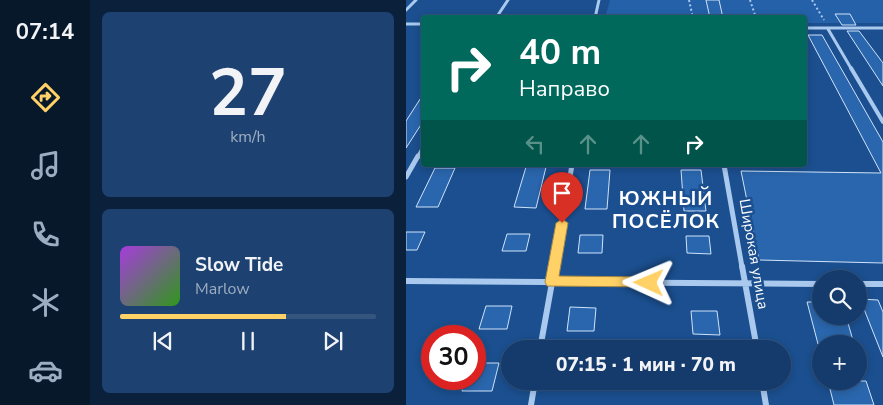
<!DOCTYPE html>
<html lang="ru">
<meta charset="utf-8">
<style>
body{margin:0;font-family:"Nunito Sans",sans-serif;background:#1d4271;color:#f1f3f6;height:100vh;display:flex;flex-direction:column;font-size:19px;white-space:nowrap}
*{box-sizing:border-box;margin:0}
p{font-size:16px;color:#9dadc1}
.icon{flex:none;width:28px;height:28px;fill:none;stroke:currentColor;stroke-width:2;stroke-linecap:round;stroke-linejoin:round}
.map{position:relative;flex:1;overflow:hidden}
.panel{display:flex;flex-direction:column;gap:12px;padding:12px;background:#0b203b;width:316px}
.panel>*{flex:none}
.hud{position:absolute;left:15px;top:15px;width:386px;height:152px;border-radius:5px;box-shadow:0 2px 8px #0003,0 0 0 1px #33557e;background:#00695c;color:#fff;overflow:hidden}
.buttons{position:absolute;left:406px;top:270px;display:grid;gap:10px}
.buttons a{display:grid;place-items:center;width:55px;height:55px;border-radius:50%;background:#143b6b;box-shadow:0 2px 8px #0003,0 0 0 1px #33557e;font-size:25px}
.speed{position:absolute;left:15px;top:325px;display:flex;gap:10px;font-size:25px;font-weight:700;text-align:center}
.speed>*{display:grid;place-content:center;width:65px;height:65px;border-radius:50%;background:#143b6b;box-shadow:0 2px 8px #0003,0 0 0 1px #33557e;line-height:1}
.speed .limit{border:8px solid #d22;background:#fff;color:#111}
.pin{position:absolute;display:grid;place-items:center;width:42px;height:42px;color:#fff;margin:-51px -21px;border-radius:50% 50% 50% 0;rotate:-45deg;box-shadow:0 0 5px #0007}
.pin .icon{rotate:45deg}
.me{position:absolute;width:55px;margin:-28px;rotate:271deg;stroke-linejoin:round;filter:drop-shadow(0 0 4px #0008)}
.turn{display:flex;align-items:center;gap:18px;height:105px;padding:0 15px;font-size:22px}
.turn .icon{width:65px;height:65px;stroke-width:2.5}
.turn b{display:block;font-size:35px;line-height:42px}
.lanes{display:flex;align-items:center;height:48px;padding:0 15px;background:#0003;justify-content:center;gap:25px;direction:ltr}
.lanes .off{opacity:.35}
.panel .card{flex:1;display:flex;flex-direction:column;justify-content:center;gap:8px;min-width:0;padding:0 18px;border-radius:8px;background:#1d4271}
.panel .dial{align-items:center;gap:0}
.dial b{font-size:65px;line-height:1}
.song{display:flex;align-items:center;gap:15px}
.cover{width:60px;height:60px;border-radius:8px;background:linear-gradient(135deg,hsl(280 70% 55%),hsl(110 70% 35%))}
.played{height:5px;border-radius:2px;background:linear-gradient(90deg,#ffd166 65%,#33557e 65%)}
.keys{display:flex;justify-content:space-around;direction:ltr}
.trip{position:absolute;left:95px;top:340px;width:290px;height:50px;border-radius:25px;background:#143b6b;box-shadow:0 2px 8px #0003,0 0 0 1px #33557e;font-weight:800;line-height:50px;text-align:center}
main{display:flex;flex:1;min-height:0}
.tabs{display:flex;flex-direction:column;width:90px;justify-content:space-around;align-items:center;background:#08182b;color:#9dadc1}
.tabs .icon{width:35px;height:35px}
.tabs .selected{color:#ffd166}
.tabs b{font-size:22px;color:#f1f3f6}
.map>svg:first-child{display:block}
.green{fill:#2461a8}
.building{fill:#2a66ad;stroke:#cfe3fa}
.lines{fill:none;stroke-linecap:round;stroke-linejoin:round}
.path{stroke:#a9c9ee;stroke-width:2;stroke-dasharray:2 2.5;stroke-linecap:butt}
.minor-far3{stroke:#a9c9ee;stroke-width:3}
.minor-far2{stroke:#a9c9ee;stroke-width:4}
.minor-far1{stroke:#a9c9ee;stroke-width:5}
.minor{stroke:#a9c9ee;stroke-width:6}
.route{fill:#ffd166;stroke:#a68842}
.labels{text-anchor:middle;stroke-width:5;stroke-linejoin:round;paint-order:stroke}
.street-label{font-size:15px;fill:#fff;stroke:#1b4f8f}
.district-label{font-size:20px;font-weight:bold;letter-spacing:1px;fill:#fff;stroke:#1b4f8f}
</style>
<main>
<nav class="tabs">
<b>07:14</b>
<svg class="icon selected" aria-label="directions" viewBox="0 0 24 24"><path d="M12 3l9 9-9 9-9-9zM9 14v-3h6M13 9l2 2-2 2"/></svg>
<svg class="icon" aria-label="music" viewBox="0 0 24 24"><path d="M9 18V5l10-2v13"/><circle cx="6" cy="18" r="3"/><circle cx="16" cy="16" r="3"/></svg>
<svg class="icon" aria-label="phone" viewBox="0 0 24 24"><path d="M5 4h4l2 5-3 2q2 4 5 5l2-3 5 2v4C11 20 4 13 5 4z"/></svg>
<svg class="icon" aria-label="climate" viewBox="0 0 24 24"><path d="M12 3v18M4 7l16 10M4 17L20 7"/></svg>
<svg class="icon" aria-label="car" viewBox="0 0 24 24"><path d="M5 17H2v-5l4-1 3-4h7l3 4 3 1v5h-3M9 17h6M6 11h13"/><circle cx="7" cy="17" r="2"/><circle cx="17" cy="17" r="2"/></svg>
</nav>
<section class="panel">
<div class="card dial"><b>27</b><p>km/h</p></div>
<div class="card">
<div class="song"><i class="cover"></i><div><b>Slow Tide</b><p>Marlow</p></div></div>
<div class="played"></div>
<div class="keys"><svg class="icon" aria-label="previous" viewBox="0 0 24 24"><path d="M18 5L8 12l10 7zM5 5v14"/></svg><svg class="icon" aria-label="pause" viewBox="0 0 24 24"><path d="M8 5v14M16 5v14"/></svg><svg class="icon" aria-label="next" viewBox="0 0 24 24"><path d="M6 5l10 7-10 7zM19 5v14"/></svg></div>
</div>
</section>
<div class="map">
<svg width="477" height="405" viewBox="0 0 477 405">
<rect width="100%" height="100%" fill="#1b4f8f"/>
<!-- green -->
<path class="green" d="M204 0H477V23H399V18H199Z"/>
<!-- building -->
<path class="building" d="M300 0H313L317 18H304Z
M429 14H444L450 25H436Z
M441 31H453L477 63V86Z
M402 35H416L477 142V263L353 260 335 171 475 173Z
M18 93V120L0 148V121Z
M120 167H140L130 208 108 207Z
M29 168H49L32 207H10Z
M184 170H204L201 209H179Z
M275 170H295L300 211H278Z
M0 232H19L11 250H0Z
M101 234H124L120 251H96Z
M174 235H197L196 253H172Z
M280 236H303L305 254 281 253Z
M454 299 472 300 477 312V357Z
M401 302H415V316H440L448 344H412Z
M80 306H106L101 329H73Z
M164 307 190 308 188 331H161Z
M285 311H311L314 335 287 334Z
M69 363H93L86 391H56L59 379H69Z
M422 381H460L468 405H428Z"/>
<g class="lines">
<!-- path -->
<path class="path" d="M283 0 287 18
M344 0 350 18
M406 0 418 20"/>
<!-- minor-far3 -->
<path class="minor-far3" d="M0 10 10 0
M90 18 102 0
M189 18 193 0
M0 24H18
M399 28H477
M422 29 446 70"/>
<!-- minor-far2 -->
<path class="minor-far2" d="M445 68 477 122
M12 157 18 146"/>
<!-- minor-far1 -->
<path class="minor-far1" d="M318 165 336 267
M0 177 12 156
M148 267 166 165"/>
<!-- minor -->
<path class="minor" d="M336 266 351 349
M0 281 415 284
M452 284H477
M134 349 149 266
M356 381 360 405
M125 405 129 381"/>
</g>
<!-- route -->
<path class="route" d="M156 219 162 223 153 276 243 277 247 279 249 283 247 287 141 286 139 282 150 223Z"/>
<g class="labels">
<!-- street labels -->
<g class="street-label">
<text transform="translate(348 254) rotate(80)" y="5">Широкая улица</text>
</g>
<!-- district labels -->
<g class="district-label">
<text x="260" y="205">ЮЖНЫЙ<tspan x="260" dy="23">ПОСЁЛОК</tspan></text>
</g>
</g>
</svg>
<div class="buttons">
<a><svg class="icon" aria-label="search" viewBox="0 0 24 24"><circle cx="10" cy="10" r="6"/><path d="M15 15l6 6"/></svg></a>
<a>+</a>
</div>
<div class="speed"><div class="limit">30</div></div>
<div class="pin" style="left:156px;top:223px;background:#d93025"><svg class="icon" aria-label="arrive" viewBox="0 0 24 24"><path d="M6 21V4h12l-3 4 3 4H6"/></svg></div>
<svg class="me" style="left:243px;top:283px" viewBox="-20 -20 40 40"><path d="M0-17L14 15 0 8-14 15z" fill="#ffd166" stroke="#fff" stroke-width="4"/></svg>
<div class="trip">07:15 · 1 мин · 70 m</div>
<div class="hud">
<div class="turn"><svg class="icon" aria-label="right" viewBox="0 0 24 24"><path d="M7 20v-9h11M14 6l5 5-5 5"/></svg><div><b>40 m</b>Направо</div></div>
<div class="lanes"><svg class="icon off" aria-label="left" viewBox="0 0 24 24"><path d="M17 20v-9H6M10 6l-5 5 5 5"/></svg><svg class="icon off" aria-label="ahead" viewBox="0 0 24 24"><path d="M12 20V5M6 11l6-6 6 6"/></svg><svg class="icon off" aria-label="ahead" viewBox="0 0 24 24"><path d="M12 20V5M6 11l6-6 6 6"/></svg><svg class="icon" aria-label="right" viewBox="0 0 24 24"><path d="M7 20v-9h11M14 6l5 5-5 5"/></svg></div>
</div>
</div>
</main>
